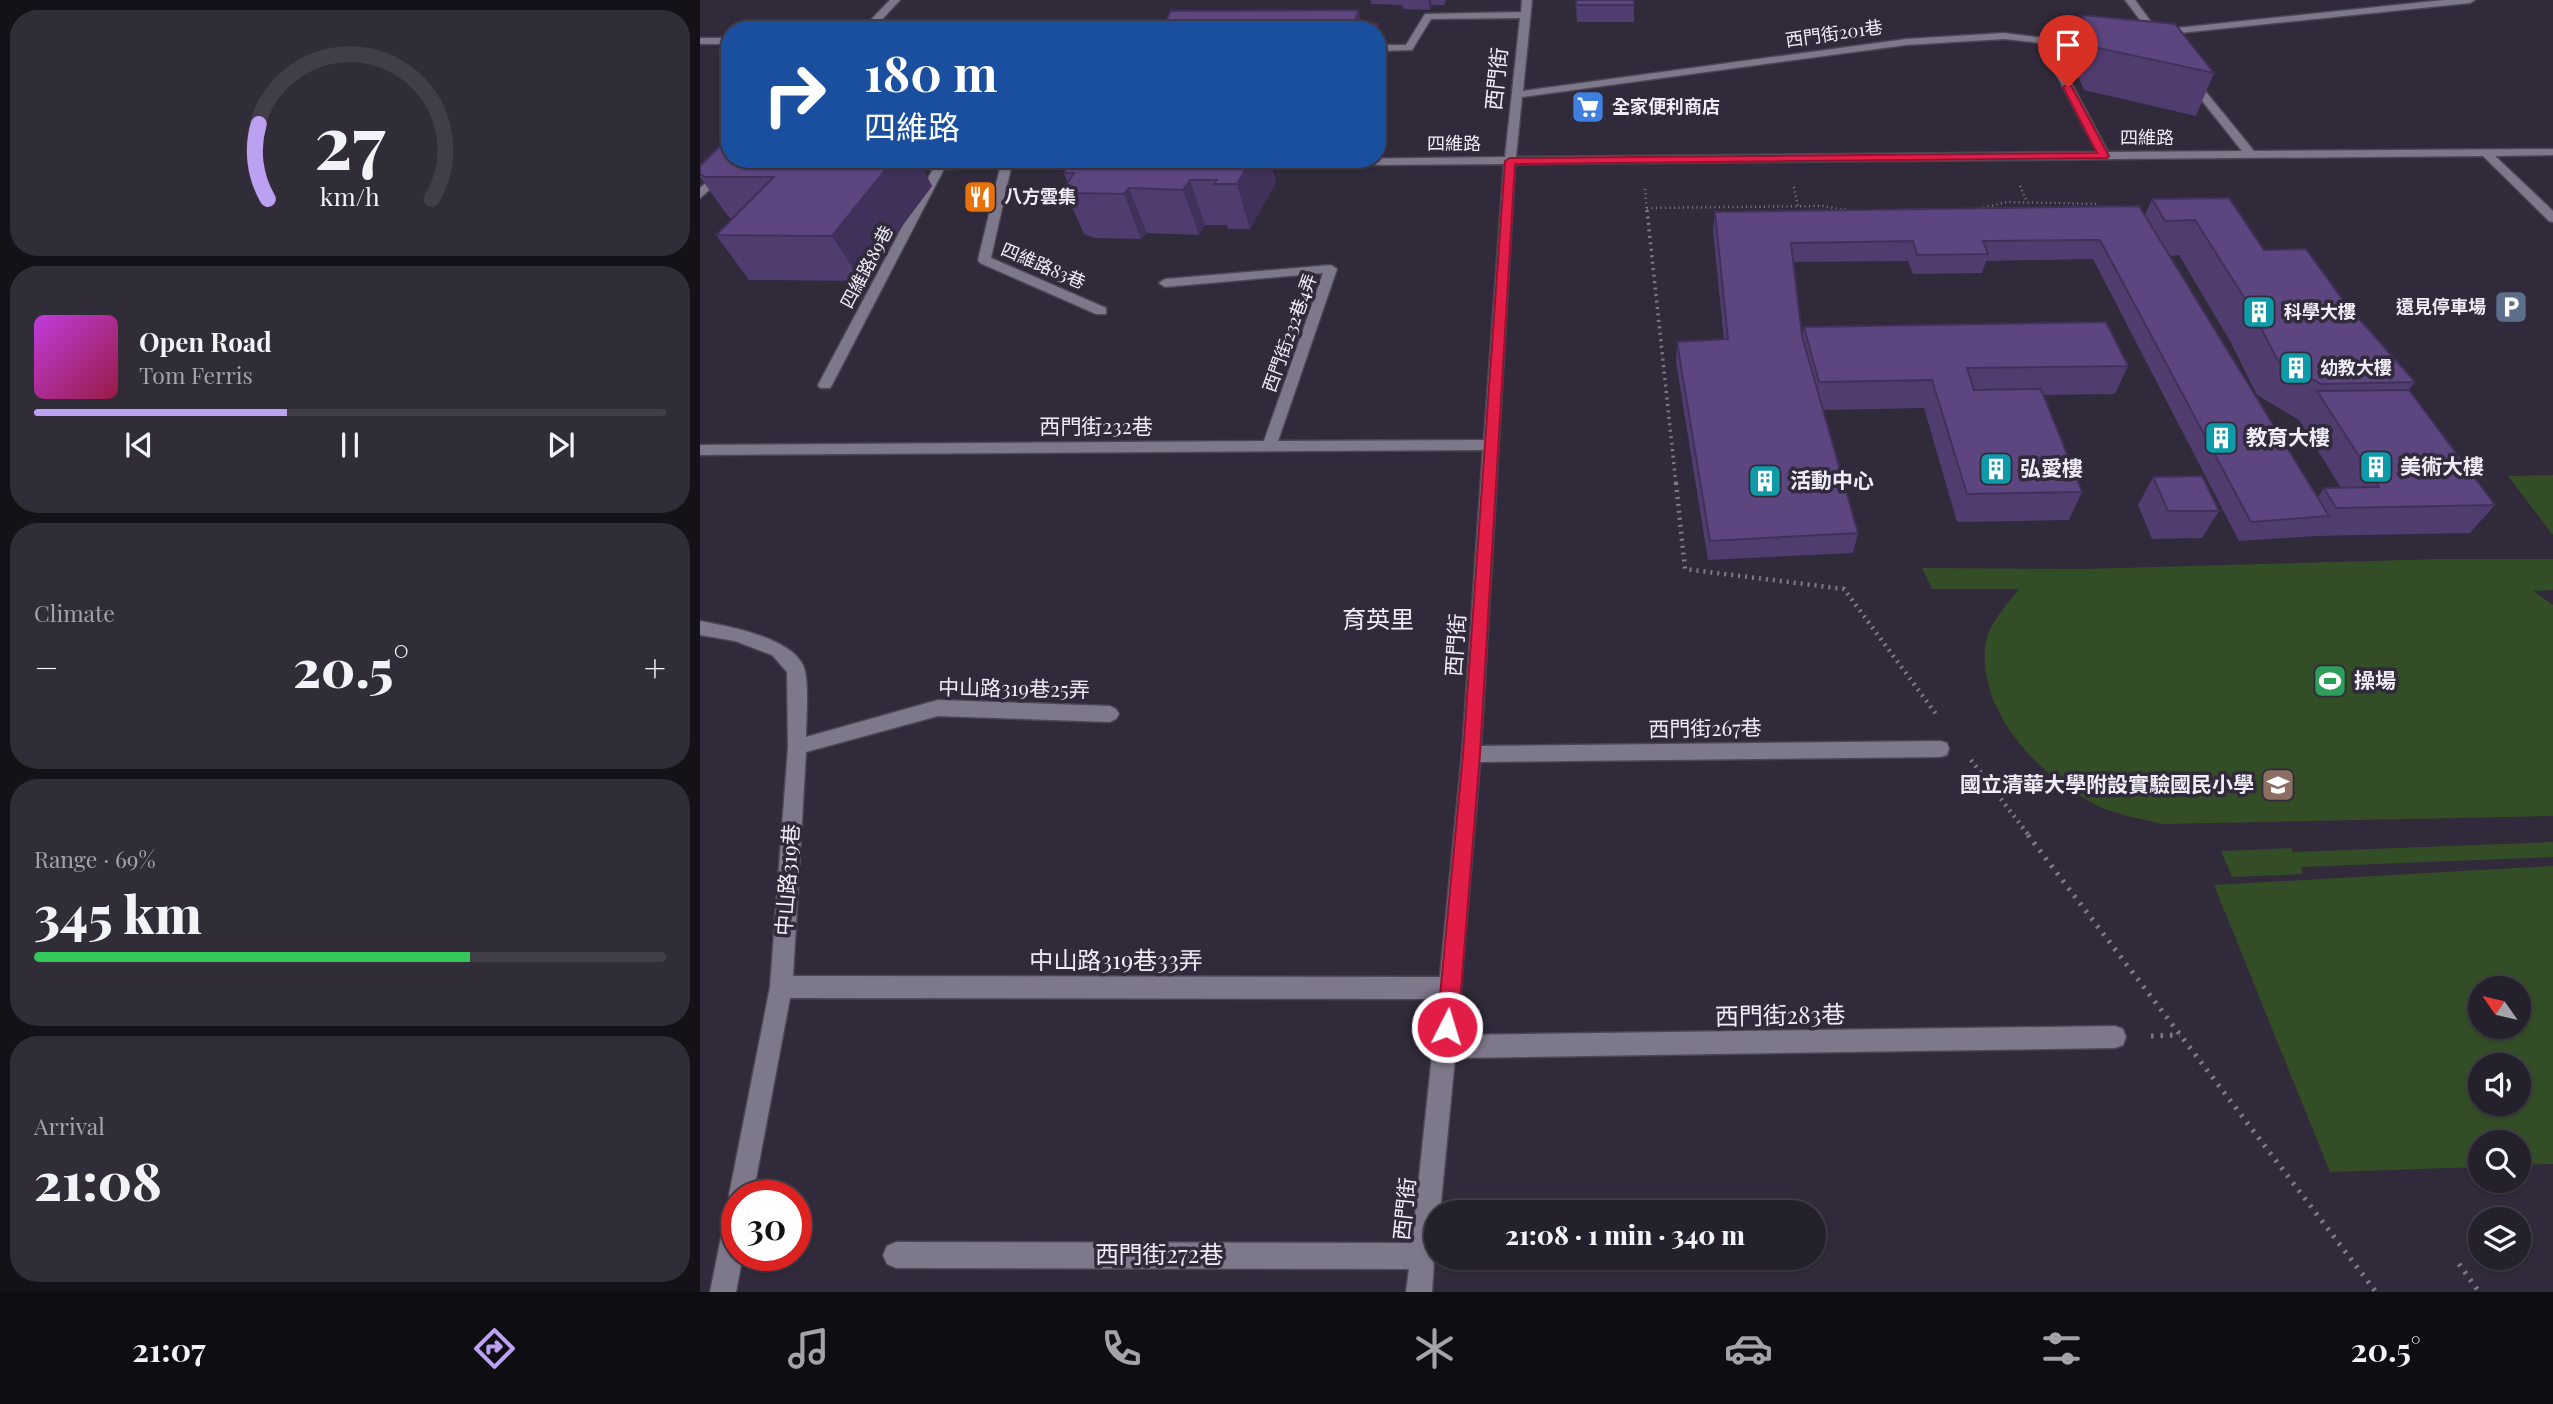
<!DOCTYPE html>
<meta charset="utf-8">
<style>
body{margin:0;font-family:"Playfair Display","Noto Sans TC",serif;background:#302d38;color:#f1f3f6;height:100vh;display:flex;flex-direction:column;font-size:26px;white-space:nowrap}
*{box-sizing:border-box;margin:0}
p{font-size:23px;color:#a3a3a9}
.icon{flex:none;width:38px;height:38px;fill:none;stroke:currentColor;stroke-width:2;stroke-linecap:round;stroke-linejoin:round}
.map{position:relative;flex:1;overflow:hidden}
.sheet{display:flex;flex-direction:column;gap:10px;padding:10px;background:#141218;width:700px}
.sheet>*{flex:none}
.banner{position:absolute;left:21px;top:21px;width:665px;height:147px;border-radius:28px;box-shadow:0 2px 5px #0004,0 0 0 2px #413e48;background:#1a4fa0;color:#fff;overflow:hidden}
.needle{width:46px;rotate:304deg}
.buttons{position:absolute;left:1768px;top:976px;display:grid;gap:14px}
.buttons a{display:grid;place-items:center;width:63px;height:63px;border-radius:50%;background:#24202c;box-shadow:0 2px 5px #0004,0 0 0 2px #413e48;font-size:35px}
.speed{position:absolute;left:21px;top:1180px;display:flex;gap:14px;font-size:35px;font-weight:700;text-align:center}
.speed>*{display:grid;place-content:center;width:91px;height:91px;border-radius:50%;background:#24202c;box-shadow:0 2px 5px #0004,0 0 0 2px #413e48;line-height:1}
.speed .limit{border:10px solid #d22;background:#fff;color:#111}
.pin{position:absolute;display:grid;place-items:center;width:60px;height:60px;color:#fff;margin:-72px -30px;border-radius:50% 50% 50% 0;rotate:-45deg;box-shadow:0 0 7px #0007}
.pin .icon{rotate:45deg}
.me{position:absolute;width:77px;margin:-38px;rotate:5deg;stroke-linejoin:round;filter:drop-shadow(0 0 5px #0008)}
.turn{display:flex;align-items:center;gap:24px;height:147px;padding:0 28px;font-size:32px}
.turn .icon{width:91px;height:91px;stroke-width:2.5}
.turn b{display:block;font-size:49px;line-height:60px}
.big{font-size:52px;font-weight:800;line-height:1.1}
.sheet .widget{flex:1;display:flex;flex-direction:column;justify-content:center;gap:10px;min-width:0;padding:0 24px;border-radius:28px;background:#302d38}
.sheet .dial{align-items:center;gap:0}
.dial svg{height:182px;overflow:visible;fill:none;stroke:#413e48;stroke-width:7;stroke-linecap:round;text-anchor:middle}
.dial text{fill:#f1f3f6;stroke:none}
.song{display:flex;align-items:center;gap:21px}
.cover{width:84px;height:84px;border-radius:10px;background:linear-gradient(135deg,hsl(290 70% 55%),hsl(340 70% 35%))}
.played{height:7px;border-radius:4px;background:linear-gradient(90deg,#bca0f2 40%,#413e48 40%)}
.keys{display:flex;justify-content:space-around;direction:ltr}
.heat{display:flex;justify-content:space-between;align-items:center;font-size:38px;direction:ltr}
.charge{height:10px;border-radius:5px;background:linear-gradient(90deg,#34c759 69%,#413e48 0)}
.trip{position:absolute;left:724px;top:1200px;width:402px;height:70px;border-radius:35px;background:#24202c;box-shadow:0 2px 5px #0004,0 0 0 2px #413e48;font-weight:800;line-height:70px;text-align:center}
.tabs{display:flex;height:112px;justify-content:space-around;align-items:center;background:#0e0d12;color:#a3a3a9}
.tabs .icon{width:49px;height:49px}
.tabs .active{color:#bca0f2}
.tabs b{font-size:32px;color:#f1f3f6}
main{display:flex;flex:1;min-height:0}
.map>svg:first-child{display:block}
.green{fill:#334d26;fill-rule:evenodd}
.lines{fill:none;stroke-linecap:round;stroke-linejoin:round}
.minor-casing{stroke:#4c4654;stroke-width:3}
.path-far3{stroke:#7f7a88;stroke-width:2.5;stroke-dasharray:1 3.5;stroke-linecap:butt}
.path-far2{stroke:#7f7a88;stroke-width:3.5;stroke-dasharray:2 4.5;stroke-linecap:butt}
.path-far1{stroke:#7f7a88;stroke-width:4.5;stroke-dasharray:2 5;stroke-linecap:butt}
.path{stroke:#7f7a88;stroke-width:5;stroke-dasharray:2.5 7;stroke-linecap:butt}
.minor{fill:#7e788b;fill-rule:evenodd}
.wall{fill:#503c6e;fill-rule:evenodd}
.shaded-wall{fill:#41315a}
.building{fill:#5d4680;stroke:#41315a;stroke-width:2}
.route{fill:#e11d48;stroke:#92132f;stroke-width:2}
.labels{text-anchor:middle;stroke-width:7;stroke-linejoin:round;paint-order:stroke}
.far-street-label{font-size:18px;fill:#f0ecf7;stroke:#302a3a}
.far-poi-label{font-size:18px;font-weight:bold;fill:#f0ecf7;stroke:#302a3a;text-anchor:start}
.street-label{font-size:21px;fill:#f0ecf7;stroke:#302a3a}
.poi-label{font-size:21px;font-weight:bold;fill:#f0ecf7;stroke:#302a3a;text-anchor:start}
.quarter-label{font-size:24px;fill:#f0ecf7;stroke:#302a3a}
.near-street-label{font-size:24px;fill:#f0ecf7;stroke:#302a3a}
</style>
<main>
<section class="sheet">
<div class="widget dial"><svg viewBox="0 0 100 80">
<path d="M14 69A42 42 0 1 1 86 69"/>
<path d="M14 69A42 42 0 0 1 10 36" stroke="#bca0f2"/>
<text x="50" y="56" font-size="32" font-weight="700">27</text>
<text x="50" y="72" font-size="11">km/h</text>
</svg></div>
<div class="widget">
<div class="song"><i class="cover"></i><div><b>Open Road</b><p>Tom Ferris</p></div></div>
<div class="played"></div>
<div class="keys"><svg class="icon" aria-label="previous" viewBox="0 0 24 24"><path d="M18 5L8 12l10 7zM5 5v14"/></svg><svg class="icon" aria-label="pause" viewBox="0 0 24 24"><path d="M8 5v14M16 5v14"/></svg><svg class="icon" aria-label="next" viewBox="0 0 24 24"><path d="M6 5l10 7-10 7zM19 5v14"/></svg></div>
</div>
<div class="widget"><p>Climate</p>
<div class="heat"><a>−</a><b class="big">20.5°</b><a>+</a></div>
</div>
<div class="widget"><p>Range · 69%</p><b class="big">345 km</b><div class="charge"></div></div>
<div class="widget"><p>Arrival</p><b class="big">21:08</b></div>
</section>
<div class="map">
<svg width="1853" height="1292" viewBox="0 0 1853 1292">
<rect width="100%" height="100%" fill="#302a3a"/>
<!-- green -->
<path class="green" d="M1853 475V535L1808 476Z
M1741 559H1853V590L1833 591 1853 605V816L1463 824C1441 819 1417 815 1396 805 1340 776 1280 716 1285 648 1287 625 1306 606 1319 589H1232L1222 568 1383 569Z
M1853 842V857L1601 867 1603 874 1532 877 1521 851 1591 848 1593 852Z
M1853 866V1164L1818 1165V1143H1780V1167L1630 1172 1514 885ZM1780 989H1818V1027H1780ZM1780 1066H1818V1104H1780Z"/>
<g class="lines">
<defs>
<path id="minor" d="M190 0H200L172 30H161Z
M822 0H832L823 91 1206 39 1304 33 1344 38 1396 34 1401 37 1399 39 1350 43 1408 152 1542 151 1484 78 1489 75 1493 76 1554 151 1853 149V155L1795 156 1853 211V222L1849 221 1783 156 815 164 781 746 1240 741 1247 743 1249 749 1247 755 1240 757 780 762 757 1035 1415 1026 1423 1029 1426 1037 1423 1045 1415 1048 755 1058 740 1213H737L732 1292H706L709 1269 196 1268 187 1264 183 1255 187 1246 196 1242 712 1243 738 999 90 998 53 1195H37V1206L32 1204 29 1195 70 987 88 747 87 672 72 655 35 641 0 635V621C27 626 98 638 105 671 109 691 106 716 106 737L238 700 410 706 416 709 419 714 416 719 410 722 238 716 106 752 93 976 740 977 762 754 783 450 0 455V445L564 441 623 273 465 287 459 283 465 279 631 265 637 269 578 441 784 440 804 164 546 166 540 163 546 160 805 157 820 18 731 19 712 50 677 51V45H706L725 14 821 12ZM1304 39 1340 43 1397 152 816 157 822 97 1206 45Z
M1425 0H1435L1457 30 1744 0H1775L1770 3 1461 35 1464 39 1459 42 1456 41Z
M0 38H30V44H0Z
M33 159H45L0 198V188Z
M396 162 398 164 392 167 311 168 291 258 406 308V314H396L280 263 278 260 300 168 244 169 132 385 130 388H120L118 385 233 169H199L193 166 195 164Z
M37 1206V1255H43L36 1292H10L25 1218 28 1209Z"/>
</defs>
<!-- minor casing -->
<use href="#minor" class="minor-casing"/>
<!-- path-far3 -->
<path class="path-far3" d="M1320 186 1327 202
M1094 187 1098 206
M945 189 947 212
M947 208 1123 206 1149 211
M1279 209 1307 202 1398 204"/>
<!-- path-far2 -->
<path class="path-far2" d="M947 210 976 484
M1144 210 1149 211"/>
<!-- path-far1 -->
<path class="path-far1" d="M976 483 985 569 1144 589 1236 714
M1271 760 1330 837"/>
<!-- path -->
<path class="path" d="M1328 835 1676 1292
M1451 1036 1480 1035
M1759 1264 1779 1292"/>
<!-- minor -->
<use href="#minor" class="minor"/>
</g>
<!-- wall -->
<path class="wall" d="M670 0H746L744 5H731L730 10 703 9 702 5 671 4Z
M934 0V22H877L876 5Z
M1382 15 1514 73 1496 116 1384 90 1369 56Z
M372 159H569L576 182 550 229H528L527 225H505L499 235 447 233 441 239 395 238 384 234 364 189 368 183 364 173 373 161Z
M0 166 232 186 161 281 49 280 16 235 32 219 27 215 0 177Z
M1452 199 1564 250 1646 304 1715 382 1709 390 1795 505 1770 533 1615 536 1539 541 1393 259 1286 261 1282 273 1213 274 1208 261 1093 262 1102 336 1104 327 1428 366 1415 394 1343 395 1382 492 1369 520 1257 522 1224 408 1123 410 1158 533 1153 553 1008 560 976 362 977 342 1024 340 1013 231 1015 212 1445 215ZM1479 255 1530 341 1557 395 1599 420 1641 488H1624L1618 497 1470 256Z
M1453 477 1519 511 1502 538 1452 539 1438 505Z"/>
<!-- shaded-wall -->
<path class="shaded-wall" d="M728 0H731V5L730 10Z
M659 10 662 30 654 24Z
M678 24 685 65 681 78 677 54V30H676Z
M677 57 682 86 677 103Z
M194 159H218L232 186 161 281 132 236Z
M551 159H569L576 182 550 229 537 184Z
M490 180 505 225 499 235 483 190Z
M429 188 447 233 441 239 424 194Z"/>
<!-- building -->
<path class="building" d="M876 0H934V5H876Z
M659 10 654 24H678L676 30H460L471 11Z
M1382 15 1475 24 1514 73 1398 48Z
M30 143V159H194L132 236 16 235 74 177H5L0 174V166L20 146Z
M374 159H551L537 184H514L517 180H490L483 190 429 188 424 194 376 193 364 189 374 173H364Z
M1529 198 1564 250 1606 249 1646 304 1715 382 1621 384 1577 359 1549 305 1495 220 1465 221 1452 199Z
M1439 206 1629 516 1551 522 1400 240 1283 241 1288 254 1217 255 1213 241 1091 243 1102 336 1158 533 1010 541 977 342 1028 339 1015 212Z
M1406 322 1428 366 1267 368 1274 390 1341 389 1382 492 1267 494 1232 380 1119 382 1104 327Z
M1709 390 1795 505 1636 508 1624 488 1679 487 1617 391Z
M1502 476 1519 511H1468L1453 477Z"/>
<!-- route -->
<path class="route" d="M1368 84 1372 87 1409 156 1407 158 815 164 780 754 758 1027 755 1034 747 1037 740 1034 737 1027 763 754 805 161 810 158 1397 153 1363 87Z"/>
<!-- icons -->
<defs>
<symbol id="supermarket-square" viewBox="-11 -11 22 22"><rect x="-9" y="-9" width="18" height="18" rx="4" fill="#3f7fe0" stroke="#302a3a"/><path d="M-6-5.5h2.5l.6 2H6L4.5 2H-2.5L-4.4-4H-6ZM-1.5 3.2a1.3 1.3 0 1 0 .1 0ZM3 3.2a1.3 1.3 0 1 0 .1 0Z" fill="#fff"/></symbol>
<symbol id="restaurant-square" viewBox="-11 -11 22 22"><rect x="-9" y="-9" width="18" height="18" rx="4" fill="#e8710a" stroke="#302a3a"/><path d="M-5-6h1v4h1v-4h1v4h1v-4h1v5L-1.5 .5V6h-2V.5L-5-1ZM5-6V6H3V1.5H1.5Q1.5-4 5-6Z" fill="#fff"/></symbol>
<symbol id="parking-square" viewBox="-11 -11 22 22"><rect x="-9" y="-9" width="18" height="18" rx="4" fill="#5c6f8a" stroke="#302a3a"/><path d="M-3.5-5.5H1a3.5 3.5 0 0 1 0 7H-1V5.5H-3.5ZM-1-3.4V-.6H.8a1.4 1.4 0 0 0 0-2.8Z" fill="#fff"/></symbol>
<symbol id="building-square" viewBox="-11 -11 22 22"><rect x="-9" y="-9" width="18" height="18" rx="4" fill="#0f9aa8" stroke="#302a3a"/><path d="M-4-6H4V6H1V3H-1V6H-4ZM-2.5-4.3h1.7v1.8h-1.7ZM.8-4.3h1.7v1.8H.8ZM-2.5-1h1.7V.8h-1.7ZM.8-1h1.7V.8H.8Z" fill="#fff"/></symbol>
<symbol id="stadium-square" viewBox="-11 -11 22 22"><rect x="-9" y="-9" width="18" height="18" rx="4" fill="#2e9e5b" stroke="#302a3a"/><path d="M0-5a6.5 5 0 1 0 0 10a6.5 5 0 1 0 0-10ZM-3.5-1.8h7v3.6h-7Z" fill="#fff"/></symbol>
<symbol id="school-square" viewBox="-11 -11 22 22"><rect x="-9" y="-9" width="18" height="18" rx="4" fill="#8d6e63" stroke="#302a3a"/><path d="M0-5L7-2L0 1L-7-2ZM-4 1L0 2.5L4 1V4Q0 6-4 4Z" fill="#fff"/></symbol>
</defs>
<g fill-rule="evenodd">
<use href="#supermarket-square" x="869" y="88" width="38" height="38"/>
<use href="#restaurant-square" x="261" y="178" width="38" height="38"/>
<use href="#parking-square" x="1792" y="288" width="38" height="38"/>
<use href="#building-square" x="1540" y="293" width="38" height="38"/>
<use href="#building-square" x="1577" y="349" width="38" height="38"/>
<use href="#building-square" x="1502" y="419" width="38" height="38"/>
<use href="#building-square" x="1657" y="448" width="38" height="38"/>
<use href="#building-square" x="1277" y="450" width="38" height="38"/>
<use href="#building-square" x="1046" y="462" width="38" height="38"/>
<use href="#stadium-square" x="1611" y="662" width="38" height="38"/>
<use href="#school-square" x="1559" y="766" width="38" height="38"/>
</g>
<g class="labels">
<!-- far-street labels -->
<g class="far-street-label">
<text transform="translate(1134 34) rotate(-8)" y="6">西門街201巷</text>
<text x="1447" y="144">四維路</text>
<text x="754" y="150">四維路</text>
<text transform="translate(343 266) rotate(23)" y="6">四維路83巷</text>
<text transform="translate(167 267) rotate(-62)" y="6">四維路89巷</text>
<text transform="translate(590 333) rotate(-70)" y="6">西門街232巷4弄</text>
</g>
<!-- far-poi labels -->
<g class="far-poi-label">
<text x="912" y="113">全家便利商店</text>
<text x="304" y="203">八方雲集</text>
<text x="1786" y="313" text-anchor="end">遠見停車場</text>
<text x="1584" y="318">科學大樓</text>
<text x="1620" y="374">幼教大樓</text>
</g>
<!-- street labels -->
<g class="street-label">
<text transform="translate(797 79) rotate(-84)" y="7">西門街</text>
<text x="396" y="434">西門街232巷</text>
<text transform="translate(756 645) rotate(-86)" y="7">西門街</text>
<text transform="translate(314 689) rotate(1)" y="7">中山路319巷25弄</text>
<text transform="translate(1005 729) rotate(-1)" y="7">西門街267巷</text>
<text transform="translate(88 880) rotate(-86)" y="7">中山路319巷</text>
<text transform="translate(705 1209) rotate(-84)" y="7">西門街</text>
</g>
<!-- poi labels -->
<g class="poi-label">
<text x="1546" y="445">教育大樓</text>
<text x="1700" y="474">美術大樓</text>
<text x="1320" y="476">弘愛樓</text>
<text x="1090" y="488">活動中心</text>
<text x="1654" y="688">操場</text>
<text x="1554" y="792" text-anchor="end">國立清華大學附設實驗國民小學</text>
</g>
<!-- quarter labels -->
<g class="quarter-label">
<text x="678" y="628">育英里</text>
</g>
<!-- near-street labels -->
<g class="near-street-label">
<text x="416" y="969">中山路319巷33弄</text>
<text transform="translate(1080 1016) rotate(-1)" y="8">西門街283巷</text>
<text x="459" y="1263">西門街272巷</text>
</g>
</g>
</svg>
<div class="buttons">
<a><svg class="needle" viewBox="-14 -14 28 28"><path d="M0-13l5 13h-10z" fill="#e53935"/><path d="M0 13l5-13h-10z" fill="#a3a3a9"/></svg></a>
<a><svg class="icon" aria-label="sound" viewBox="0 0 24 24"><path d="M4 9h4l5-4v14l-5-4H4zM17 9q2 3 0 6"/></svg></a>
<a><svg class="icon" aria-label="search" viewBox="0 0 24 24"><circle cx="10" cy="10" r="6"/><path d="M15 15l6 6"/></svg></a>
<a><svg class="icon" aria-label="layers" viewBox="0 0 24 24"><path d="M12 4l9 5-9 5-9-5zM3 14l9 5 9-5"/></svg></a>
</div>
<div class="speed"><div class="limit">30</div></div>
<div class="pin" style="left:1368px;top:87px;background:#d93025"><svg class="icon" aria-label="arrive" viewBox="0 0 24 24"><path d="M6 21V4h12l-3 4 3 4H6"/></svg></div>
<svg class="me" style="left:747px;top:1027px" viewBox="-20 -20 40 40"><circle r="17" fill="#e11d48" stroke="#fff" stroke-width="3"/><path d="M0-11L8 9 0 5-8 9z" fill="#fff"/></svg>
<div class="trip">21:08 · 1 min · 340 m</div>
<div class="banner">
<div class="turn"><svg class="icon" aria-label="right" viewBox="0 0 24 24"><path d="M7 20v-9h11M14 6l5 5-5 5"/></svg><div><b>180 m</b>四維路</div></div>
</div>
</div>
</main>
<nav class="tabs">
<b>21:07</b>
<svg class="icon active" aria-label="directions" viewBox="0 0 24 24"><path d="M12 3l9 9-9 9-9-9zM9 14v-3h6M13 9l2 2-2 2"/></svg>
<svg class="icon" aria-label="music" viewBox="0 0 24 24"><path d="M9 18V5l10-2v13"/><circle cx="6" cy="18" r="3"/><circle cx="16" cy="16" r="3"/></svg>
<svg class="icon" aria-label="phone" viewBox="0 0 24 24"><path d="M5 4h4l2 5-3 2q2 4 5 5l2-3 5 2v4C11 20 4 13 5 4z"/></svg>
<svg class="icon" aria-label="climate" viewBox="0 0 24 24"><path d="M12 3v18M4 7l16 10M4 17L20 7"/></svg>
<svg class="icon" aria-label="car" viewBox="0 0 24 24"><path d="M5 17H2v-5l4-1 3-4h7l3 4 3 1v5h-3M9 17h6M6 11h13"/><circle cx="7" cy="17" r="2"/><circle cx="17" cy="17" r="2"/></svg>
<svg class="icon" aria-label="filters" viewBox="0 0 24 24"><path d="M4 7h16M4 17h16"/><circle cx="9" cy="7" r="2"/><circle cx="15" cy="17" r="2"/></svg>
<b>20.5°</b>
</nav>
